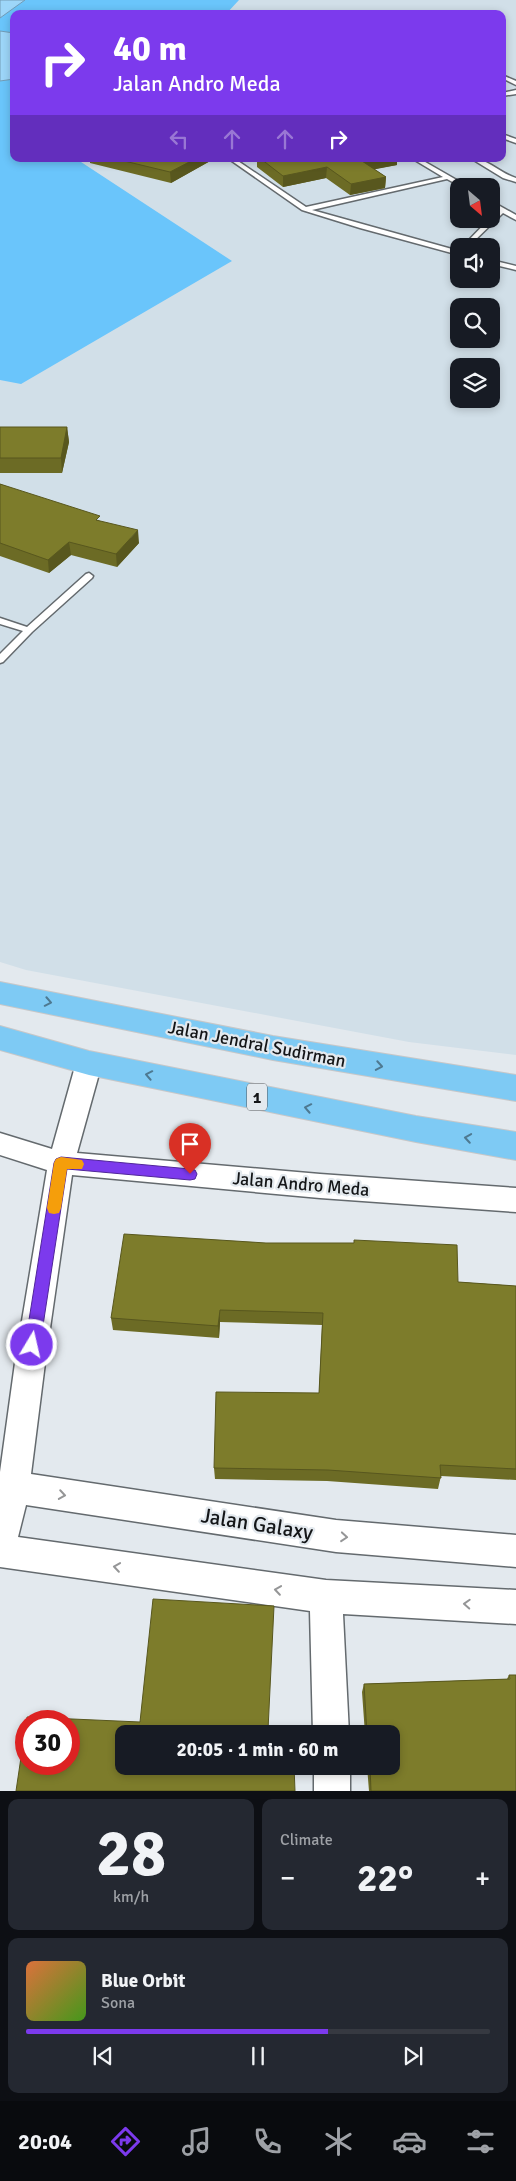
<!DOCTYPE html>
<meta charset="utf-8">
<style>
body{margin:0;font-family:Signika,sans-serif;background:#242831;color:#f1f3f6;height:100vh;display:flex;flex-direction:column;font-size:19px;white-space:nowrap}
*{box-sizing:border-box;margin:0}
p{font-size:16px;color:#9ea1a6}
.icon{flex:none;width:28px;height:28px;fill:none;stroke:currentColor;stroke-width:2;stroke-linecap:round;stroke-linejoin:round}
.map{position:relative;height:1791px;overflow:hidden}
.panel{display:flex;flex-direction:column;gap:8px;padding:8px;background:#0d0f14;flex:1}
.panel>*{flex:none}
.top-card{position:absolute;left:10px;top:10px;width:496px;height:152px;border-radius:10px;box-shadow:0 2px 8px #0003;background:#7c3aed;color:#fff;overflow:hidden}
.needle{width:32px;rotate:152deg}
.tools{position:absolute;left:450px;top:178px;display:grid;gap:10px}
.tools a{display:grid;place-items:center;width:50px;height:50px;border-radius:10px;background:#171b24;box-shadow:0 2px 8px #0003;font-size:25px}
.speed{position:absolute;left:15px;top:1710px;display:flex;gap:10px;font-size:25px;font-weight:700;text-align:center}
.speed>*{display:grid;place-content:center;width:65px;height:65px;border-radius:50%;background:#171b24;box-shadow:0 2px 8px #0003;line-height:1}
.speed .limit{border:8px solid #d22;background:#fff;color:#111}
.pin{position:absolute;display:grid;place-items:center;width:42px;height:42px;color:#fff;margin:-51px -21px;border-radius:50% 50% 50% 0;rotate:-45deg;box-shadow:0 0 5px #0007}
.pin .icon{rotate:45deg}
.me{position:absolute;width:55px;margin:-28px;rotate:9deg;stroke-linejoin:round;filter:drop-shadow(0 0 4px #0008)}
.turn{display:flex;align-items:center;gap:18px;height:105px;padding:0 20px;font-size:22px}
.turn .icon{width:65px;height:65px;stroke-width:2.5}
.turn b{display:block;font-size:35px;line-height:42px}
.lanes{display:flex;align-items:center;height:48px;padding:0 20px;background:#0003;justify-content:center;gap:25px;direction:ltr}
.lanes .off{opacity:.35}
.big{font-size:38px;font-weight:800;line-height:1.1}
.panel .widget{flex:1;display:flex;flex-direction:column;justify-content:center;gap:8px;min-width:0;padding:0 18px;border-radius:10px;background:#242831}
.panel .dial{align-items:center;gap:0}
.dial b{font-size:65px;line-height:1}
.song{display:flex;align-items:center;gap:15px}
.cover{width:60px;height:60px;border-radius:8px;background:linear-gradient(135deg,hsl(20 70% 55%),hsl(100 70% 35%))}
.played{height:5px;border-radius:2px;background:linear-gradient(90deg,#7c3aed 65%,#363941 65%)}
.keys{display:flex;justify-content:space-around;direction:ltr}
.heat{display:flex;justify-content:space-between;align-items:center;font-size:28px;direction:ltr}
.panel .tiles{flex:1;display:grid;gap:8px;grid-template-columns:1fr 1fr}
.widget:last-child{grid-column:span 2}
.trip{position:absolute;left:115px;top:1725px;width:285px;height:50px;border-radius:10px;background:#171b24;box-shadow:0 2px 8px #0003;font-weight:800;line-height:50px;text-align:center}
.dock{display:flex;height:80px;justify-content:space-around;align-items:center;background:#090b0e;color:#9ea1a6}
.dock .icon{width:35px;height:35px}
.dock .on{color:#7c3aed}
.dock b{font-size:22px;color:#f1f3f6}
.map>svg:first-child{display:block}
.built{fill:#d1dfe8;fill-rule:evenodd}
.green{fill:#6ac5fb}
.water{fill:#9dd6f9;stroke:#749cb6}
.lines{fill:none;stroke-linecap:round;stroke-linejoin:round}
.service-casing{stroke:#646a6e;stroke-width:3}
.minor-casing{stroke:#646a6e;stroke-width:3}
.trunk-casing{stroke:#c7c7c8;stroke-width:2}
.service{fill:#fff;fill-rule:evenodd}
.minor{fill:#fff;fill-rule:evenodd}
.trunk{fill:#7ecaf4;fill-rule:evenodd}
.wall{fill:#6c6b25}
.shaded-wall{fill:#58571e}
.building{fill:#7d7c2b;stroke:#58571e}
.oneway{stroke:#4e7991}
.oneway2{stroke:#959697}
.route{fill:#7c3aed;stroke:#51269a}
.slow{fill:#f59e0b}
.labels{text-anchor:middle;stroke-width:4.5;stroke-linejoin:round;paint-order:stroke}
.shield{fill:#e3e9ee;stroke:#525558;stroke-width:1}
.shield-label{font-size:16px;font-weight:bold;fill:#141618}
.street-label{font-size:18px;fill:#141618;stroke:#e3e9ee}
.near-street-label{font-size:21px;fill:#141618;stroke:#e3e9ee}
</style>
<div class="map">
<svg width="516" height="1791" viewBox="0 0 516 1791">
<rect width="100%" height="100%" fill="#e3e9ee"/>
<!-- built -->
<path class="built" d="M0 0H516V1055L409 1042 26 970 0 962ZM14 14H502V159H14ZM459 186H491V219H459ZM459 246H491V279H459ZM459 306H491V339H459ZM459 366H491V399H459Z"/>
<!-- green -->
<path class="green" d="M0 0H239L226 14H14V159H83L81 162 232 261 21 384 0 380Z"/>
<!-- water -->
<path class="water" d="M0 0H25L0 18Z
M0 31 14 33V79L0 81Z"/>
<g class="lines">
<defs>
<path id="service" d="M502 75 516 81V85L502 78Z
M516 90V94L502 96V93Z
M502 134 516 139V143L502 138Z
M229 159H235L306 207 443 177 413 159H420L467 186H460L447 179 312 210 459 251V255L360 228 302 210Z
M472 159C487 158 501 174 516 178V182L503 178Z
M491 201 516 215V220L503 213 469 246H463L498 210 491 206Z
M491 260 516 266V270L491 264Z
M89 573 93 576 92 578 32 632 3 662 0 663V654L23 631 0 624V618L27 627 86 574Z"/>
<path id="minor" d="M89 1053 98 1056 102 1063 77 1153 320 1174 516 1188V1212L320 1198 72 1175 45 1363 31 1474 336 1520 516 1535V1567L336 1552 26 1505 18 1537 326 1580 516 1590V1624L343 1614 349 1734H313L310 1611 0 1567V1472L15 1363 47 1170 0 1155V1133L52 1149 76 1063 80 1056Z
M314 1766H350V1791H314Z"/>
<path id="trunk" d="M0 982 273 1036 516 1075V1101L273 1060 0 1004Z
M0 1026 89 1051 416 1116 516 1132V1160L416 1142 89 1075 0 1050Z"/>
</defs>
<!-- service casing -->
<use href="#service" class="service-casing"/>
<!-- minor casing -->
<use href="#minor" class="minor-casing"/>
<!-- trunk casing -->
<use href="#trunk" class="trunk-casing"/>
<!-- service -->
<use href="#service" class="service"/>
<!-- minor -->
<use href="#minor" class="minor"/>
<!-- trunk -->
<use href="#trunk" class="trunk"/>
</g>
<!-- wall -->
<path class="wall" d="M90 159H212V160L171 183 90 163Z
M246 159H397V165L374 169 386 177 385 188 350 195 326 178 283 187 257 167V160L249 161Z
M0 427H67L69 442 62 473H0Z
M0 484 100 521 139 543 117 567 71 555 49 573 0 556Z
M458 1282 516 1286V1480L441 1476 438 1489 327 1481 215 1479 214 1468 319 1393 322 1325 220 1322 219 1338 113 1330 111 1318Z
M509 1675 516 1791H369L367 1766H391V1734H365L362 1692 364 1684 507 1679Z"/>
<!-- shaded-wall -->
<path class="shaded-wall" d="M195 159H212V160L171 183 170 172Z
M249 159H257V160L249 161Z
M373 159H397V165L361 172 362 161Z
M327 167 326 178 283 187V176Z
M386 177 385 188 350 195 351 184Z
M67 427 69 442 62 473 61 458Z
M138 530 139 543 117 567 116 554Z
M69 542 71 555 49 573 48 560Z
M220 1310V1322L219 1338 218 1326Z"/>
<!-- building -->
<path class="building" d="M116 159H195L170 172Z
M261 159H373L362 161 386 177 351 184 327 167 283 176Z
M0 427H67L61 458H0Z
M0 484 100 516 96 520 138 530 116 554 69 542 48 560 0 543Z
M124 1234 266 1243H354V1240L457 1245 458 1282 516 1286V1469L440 1465 441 1478 328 1470 214 1468 216 1392 319 1393 323 1313 220 1310 218 1326 111 1318Z
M153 1599 274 1606 268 1730H293V1734H124V1766H294L295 1791H16L26 1724V1764H69V1721H27V1717L140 1722Z
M509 1675H516V1791H371L370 1766H391V1734H367L364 1684 510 1679Z"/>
<!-- one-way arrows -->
<defs><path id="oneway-chevron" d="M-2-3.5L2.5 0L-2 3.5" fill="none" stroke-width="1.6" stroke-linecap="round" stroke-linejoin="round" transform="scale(1.25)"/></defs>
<g class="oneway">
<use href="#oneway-chevron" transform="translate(48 1002) rotate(11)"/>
<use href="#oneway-chevron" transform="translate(379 1066) rotate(10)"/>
<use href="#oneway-chevron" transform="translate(149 1075) rotate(-169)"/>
<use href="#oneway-chevron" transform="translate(308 1108) rotate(-169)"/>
<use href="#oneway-chevron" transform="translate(468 1138) rotate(-171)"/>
</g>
<g class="oneway2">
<use href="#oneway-chevron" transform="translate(62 1495) rotate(9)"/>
<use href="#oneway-chevron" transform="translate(344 1537) rotate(5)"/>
<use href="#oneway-chevron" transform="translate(117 1567) rotate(-172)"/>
<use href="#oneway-chevron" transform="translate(278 1590) rotate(-172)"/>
<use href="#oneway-chevron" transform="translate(467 1604) rotate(-177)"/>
</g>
<!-- route -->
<path class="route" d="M61 1157 190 1169 195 1170 197 1174 195 1179 190 1180 67 1169 40 1345 38 1350 32 1352 27 1350 25 1345 54 1163 56 1159Z"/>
<!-- slow -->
<path class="slow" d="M61 1157 82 1160 84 1164 82 1169H67L61 1208 59 1213 54 1214 49 1213 47 1208 54 1163 56 1159Z"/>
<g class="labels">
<!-- shield labels -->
<rect class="shield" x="247" y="1083.5" width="20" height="27" rx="4"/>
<g class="shield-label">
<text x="257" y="1103">1</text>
</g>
<!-- street labels -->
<g class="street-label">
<text transform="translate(257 1044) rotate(11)" y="6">Jalan Jendral Sudirman</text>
<text transform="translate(301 1184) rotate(5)" y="6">Jalan Andro Meda</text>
</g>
<!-- near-street labels -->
<g class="near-street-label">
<text transform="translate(257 1524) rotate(9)" y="7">Jalan Galaxy</text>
</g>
</g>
</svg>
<div class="tools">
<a><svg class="needle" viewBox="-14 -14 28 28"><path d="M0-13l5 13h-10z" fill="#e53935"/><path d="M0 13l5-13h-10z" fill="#9ea1a6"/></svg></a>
<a><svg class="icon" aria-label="sound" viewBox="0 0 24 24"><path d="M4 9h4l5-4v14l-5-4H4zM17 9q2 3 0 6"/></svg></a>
<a><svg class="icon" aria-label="search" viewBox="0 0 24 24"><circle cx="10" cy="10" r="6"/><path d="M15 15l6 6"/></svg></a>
<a><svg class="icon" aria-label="layers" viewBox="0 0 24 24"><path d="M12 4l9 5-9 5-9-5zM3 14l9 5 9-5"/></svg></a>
</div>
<div class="speed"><div class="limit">30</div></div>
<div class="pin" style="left:190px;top:1174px;background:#d93025"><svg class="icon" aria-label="arrive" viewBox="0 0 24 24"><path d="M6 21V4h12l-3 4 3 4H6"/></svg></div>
<svg class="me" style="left:32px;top:1345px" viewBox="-20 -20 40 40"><circle r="17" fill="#7c3aed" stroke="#fff" stroke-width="3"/><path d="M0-11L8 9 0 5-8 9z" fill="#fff"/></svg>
<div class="trip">20:05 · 1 min · 60 m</div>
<div class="top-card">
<div class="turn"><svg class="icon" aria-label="right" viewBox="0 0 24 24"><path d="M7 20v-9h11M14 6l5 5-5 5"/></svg><div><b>40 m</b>Jalan Andro Meda</div></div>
<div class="lanes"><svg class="icon off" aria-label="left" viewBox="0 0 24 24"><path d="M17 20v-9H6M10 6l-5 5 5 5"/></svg><svg class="icon off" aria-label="ahead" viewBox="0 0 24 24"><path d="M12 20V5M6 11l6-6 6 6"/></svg><svg class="icon off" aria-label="ahead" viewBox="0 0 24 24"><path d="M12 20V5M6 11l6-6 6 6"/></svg><svg class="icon" aria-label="right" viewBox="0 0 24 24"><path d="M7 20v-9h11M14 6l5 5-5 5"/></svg></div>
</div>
</div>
<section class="panel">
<div class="tiles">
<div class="widget dial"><b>28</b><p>km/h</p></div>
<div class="widget"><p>Climate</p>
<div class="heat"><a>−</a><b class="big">22°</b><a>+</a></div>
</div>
<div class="widget">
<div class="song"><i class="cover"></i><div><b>Blue Orbit</b><p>Sona</p></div></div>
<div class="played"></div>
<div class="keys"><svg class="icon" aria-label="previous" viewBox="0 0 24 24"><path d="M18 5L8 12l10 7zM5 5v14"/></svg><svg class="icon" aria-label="pause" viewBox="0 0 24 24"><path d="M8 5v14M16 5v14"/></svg><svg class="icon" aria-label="next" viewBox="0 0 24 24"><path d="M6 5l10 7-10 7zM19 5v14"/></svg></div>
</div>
</div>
</section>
<nav class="dock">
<b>20:04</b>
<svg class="icon on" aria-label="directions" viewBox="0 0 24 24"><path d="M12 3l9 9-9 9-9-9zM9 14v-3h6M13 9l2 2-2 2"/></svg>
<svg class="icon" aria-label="music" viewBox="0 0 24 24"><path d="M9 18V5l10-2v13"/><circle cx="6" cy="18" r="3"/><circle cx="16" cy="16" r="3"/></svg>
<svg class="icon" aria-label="phone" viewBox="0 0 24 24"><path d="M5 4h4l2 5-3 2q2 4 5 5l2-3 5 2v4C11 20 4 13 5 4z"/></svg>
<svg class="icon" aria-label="climate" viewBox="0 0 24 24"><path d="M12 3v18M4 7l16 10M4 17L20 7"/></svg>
<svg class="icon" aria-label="car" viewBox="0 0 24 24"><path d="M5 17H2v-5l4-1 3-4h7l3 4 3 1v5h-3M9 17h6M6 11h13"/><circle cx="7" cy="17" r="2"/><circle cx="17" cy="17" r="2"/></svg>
<svg class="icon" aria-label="filters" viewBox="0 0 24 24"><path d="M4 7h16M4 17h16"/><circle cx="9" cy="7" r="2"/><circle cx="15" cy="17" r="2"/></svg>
</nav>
